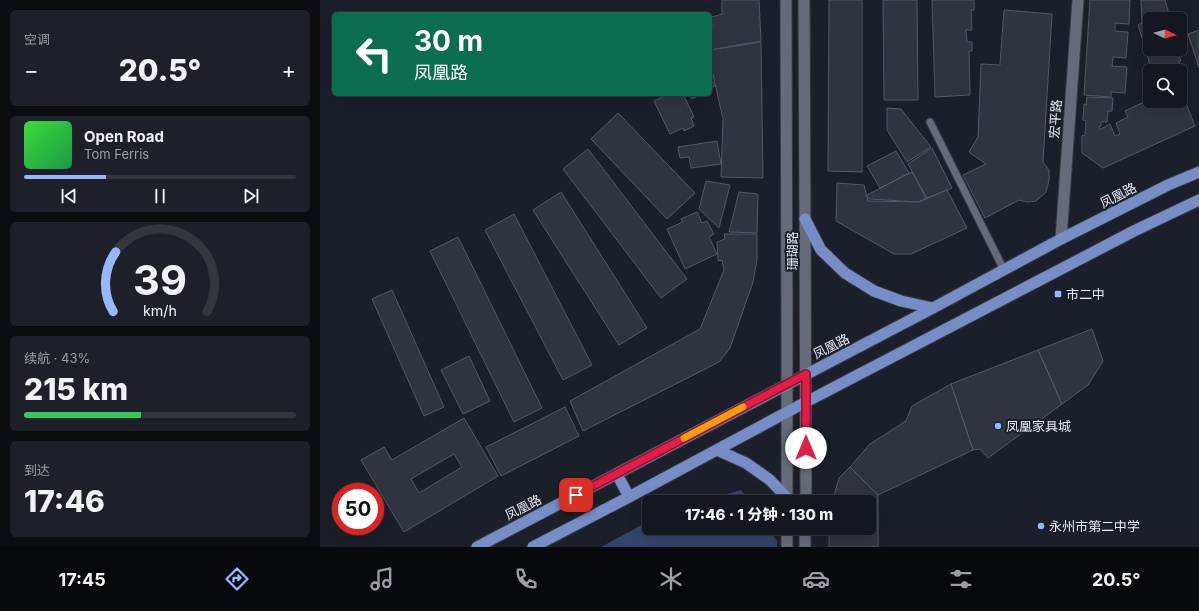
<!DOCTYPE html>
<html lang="zh">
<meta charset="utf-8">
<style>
body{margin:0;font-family:Inter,"Noto Sans SC",sans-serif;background:#1d2028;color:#f1f3f6;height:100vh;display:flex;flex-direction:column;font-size:15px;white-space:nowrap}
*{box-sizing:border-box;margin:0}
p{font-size:13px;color:#9d9fa4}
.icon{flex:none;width:22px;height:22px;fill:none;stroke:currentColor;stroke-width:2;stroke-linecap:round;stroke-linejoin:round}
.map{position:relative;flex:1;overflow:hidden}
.drawer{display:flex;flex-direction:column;gap:10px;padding:10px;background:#0b0d11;width:320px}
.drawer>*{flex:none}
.top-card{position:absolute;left:12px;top:12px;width:380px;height:84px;border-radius:6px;box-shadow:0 4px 16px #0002,0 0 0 1px #33363d;background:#0b6e4f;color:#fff;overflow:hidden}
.needle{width:26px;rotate:96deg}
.buttons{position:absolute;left:823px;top:12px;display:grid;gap:8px}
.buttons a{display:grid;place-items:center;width:44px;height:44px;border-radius:6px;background:#14171f;box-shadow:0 4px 16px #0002,0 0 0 1px #33363d;font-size:20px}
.speed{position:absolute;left:12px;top:483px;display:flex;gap:8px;font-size:20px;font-weight:700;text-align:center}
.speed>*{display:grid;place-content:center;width:52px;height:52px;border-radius:50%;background:#14171f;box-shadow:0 4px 16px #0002,0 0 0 1px #33363d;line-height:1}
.speed .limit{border:6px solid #d22;background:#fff;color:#111}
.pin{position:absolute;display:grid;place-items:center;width:34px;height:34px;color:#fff;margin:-17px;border-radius:8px;box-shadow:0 2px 6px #0006}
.me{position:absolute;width:44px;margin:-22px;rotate:0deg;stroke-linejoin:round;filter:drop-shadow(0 0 3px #0008)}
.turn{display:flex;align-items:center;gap:14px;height:84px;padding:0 16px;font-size:18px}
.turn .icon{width:52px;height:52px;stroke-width:2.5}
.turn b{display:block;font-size:28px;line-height:34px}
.big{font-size:30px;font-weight:800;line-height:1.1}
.drawer .card{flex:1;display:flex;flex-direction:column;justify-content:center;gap:6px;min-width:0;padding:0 14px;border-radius:6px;background:#1d2028}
.drawer .dial{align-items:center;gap:0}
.dial svg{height:104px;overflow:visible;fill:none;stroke:#33363d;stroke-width:7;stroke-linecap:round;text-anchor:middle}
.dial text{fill:#f1f3f6;stroke:none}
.song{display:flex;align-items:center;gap:12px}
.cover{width:48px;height:48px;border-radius:6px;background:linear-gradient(135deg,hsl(120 70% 55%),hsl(140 70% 35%))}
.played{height:4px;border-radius:2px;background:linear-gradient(90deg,#98b6fd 30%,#33363d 30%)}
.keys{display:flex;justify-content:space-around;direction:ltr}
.heat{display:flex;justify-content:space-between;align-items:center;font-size:22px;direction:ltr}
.charge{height:6px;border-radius:3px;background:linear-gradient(90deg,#34c759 43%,#33363d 0)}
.trip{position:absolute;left:322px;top:495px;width:234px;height:40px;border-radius:6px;background:#14171f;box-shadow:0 4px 16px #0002,0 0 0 1px #33363d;font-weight:800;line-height:40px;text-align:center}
.dock{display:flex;height:64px;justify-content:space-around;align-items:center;background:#08090c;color:#9d9fa4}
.dock .icon{width:28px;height:28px}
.dock .on{color:#98b6fd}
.dock b{font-size:18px;color:#f1f3f6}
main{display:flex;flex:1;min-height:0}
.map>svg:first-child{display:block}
.green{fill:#354469}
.building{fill:#2f343f;stroke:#535965;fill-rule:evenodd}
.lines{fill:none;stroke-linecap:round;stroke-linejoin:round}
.service-casing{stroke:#383a43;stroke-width:9}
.minor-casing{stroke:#383a43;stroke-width:13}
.secondary-casing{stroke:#383a43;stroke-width:13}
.primary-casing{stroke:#383a43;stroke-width:13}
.service{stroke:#656b78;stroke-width:7}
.minor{stroke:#656b78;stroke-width:11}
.secondary{stroke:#656b78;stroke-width:11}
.primary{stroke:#768dc7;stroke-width:11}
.route-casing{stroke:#92132f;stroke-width:10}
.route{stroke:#e11d48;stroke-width:7}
.slow{stroke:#f59e0b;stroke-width:7}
.poi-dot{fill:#98b6fd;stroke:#1b1f29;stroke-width:1.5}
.labels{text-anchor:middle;stroke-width:4;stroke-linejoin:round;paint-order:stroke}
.street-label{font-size:13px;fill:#e7eaf2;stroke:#1b1f29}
.poi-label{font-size:13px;fill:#e7eaf2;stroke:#1b1f29;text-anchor:start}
</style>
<main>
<section class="drawer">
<div class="card"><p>空调</p>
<div class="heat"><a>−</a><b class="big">20.5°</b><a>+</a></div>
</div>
<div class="card">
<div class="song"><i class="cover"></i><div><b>Open Road</b><p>Tom Ferris</p></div></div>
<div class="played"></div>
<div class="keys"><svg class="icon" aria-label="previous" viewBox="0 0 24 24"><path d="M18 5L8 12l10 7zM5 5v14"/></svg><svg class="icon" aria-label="pause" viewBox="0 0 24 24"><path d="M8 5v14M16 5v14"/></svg><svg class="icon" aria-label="next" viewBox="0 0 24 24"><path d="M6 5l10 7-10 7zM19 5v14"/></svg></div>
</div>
<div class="card dial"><svg viewBox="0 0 100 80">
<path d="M14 69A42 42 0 1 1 86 69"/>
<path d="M14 69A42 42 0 0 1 16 23" stroke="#98b6fd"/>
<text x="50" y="56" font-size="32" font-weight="700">39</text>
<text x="50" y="72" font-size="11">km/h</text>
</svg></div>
<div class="card"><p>续航 · 43%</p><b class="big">215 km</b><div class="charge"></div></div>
<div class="card"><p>到达</p><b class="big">17:46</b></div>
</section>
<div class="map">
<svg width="879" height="547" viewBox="0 0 879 547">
<rect width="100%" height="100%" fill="#1b1f29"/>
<!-- green -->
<path class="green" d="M421 490 430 502H377Z
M329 521V528H448L457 541V547H281Z"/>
<!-- building -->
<path class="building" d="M402 0H439L441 41 390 50V29L393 28 392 17 402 14Z
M509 0H542V172L508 171Z
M563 0H597L598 100H564Z
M612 0H654V10H651L652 30H646L647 42H652V51H649L650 95 615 97Z
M770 0H810L809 24 795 23V31L808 32 806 58 793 57 792 66 807 67 805 93 791 92V97L764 95Z
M821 0H845L849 14 847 15 848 19H830V47L827 37 822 38 818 25 822 23Z
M684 10 732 14 723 162 729 170V180L726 192 716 201 707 202 699 200 665 218 643 175 666 164 649 152 658 137 661 64 680 65Z
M879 30V68L868 34Z
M441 42 443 178 401 177 403 119 390 61V50Z
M831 49H857L861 61H859L862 70 859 71H830V79L826 77 824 68 830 66 827 54 832 52Z
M390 76 395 86 390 89Z
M860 88 875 126 783 168 762 153V136L765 135 766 121 763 120 764 104 766 105 767 97 793 98 792 111H788L787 122H781V126H779V130L790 124 795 136 800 134 796 123 808 117 805 111 830 99V101H860Z
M346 94H359L360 96 363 94 374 117 371 118 374 126 364 131 363 128 350 134 334 101 347 95Z
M369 94H381L372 99Z
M567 108 581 109 611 147 587 162 567 130Z
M298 113 375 193 347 219 271 139Z
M397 141 401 164 371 168 369 157 360 158 358 147Z
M612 148 632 188 607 198 588 164Z
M268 149 367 279 341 298 243 169Z
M576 151 589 173 560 188 547 166Z
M592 172 606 198 599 202 549 199 547 195Z
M386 181 410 185 399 228 379 209Z
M517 183 544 185 548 201 599 202 627 190 647 228 591 254H574L516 221Z
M241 192 327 328 299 345 213 210Z
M419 192 438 194 437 233 409 232Z
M377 212 382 223 387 221 394 234 389 237 397 254 365 269 347 229 363 222 361 219Z
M194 214 272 365 243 380 165 230Z
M404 234H437V260L433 282 410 348 399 362 263 431 250 401 380 329 404 270 402 260 398 261 397 242 405 239Z
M138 237 222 408 194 422 110 251Z
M72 290 124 407 104 416 52 299Z
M772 329 783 361 768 385 742 404 718 350Z
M718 350 742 404 668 458 660 449 653 450 631 384Z
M149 356 170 401 143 414 121 370Z
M631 384 653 450 558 495 530 467 550 444 586 421 592 406Z
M245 407 259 436 181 476 166 447Z
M144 418 178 476 84 532 41 460 64 447 72 460ZM134 454 142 467 99 493 91 479Z
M530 467 558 495V547H509V528H549V502H512L519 478Z"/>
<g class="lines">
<defs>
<path id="service" d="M610 122 684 270"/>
<path id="minor" d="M741 239 758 0"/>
<path id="secondary" d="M466 0 467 342V502
M484 0 485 219 486 502
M467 547V528
M485 547V528"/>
<path id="primary" d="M485 219 501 250 525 273 554 291 581 301 613 308
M397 450 426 463 450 480 467 498
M297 474 309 497
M157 547 613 308 741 239 848 185 879 172
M213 547 309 497 486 402 814 231 879 200"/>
</defs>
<!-- service casing -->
<use href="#service" class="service-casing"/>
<!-- minor casing -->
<use href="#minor" class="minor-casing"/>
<!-- secondary casing -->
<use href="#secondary" class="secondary-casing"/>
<!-- primary casing -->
<use href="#primary" class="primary-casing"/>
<!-- service -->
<use href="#service" class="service"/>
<!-- minor -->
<use href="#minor" class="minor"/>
<!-- secondary -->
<use href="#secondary" class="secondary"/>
<!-- primary -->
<use href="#primary" class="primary"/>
</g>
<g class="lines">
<defs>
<path id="route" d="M256 495 486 374V448"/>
</defs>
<!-- route casing -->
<use href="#route" class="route-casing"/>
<!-- route -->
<use href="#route" class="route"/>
<!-- slow -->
<path class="slow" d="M364 438 423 407"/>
</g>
<!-- markers -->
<g class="poi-dot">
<rect x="734" y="290" width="8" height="8" rx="2"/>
<circle cx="678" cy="426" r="4"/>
<circle cx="721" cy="526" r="4"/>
</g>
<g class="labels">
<!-- street labels -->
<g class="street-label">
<text transform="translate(735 119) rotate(-86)" y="5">宏平路</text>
<text transform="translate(798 195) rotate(-27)" y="5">凤凰路</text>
<text transform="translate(472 251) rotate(-90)" y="5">珊瑚路</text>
<text transform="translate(511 346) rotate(-27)" y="5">凤凰路</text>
<text transform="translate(203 507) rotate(-27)" y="5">凤凰路</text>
</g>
<!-- poi labels -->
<g class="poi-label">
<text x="746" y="299">市二中</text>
<text x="686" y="431">凤凰家具城</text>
<text x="729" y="531">永州市第二中学</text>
</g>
</g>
</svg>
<div class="buttons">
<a><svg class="needle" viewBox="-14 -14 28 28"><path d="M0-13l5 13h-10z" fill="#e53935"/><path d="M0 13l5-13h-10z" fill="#9d9fa4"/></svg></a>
<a><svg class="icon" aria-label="search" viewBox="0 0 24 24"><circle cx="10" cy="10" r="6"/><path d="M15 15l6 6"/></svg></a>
</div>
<div class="speed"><div class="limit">50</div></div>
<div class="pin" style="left:256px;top:495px;background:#d93025"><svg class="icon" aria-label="arrive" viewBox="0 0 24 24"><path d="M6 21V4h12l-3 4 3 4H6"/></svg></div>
<svg class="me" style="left:486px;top:448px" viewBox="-20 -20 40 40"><circle r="19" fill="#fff"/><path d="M0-13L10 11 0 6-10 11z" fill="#e11d48"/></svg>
<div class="trip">17:46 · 1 分钟 · 130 m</div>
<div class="top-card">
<div class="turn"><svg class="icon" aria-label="left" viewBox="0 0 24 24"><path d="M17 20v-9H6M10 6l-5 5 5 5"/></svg><div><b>30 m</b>凤凰路</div></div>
</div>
</div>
</main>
<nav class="dock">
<b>17:45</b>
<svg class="icon on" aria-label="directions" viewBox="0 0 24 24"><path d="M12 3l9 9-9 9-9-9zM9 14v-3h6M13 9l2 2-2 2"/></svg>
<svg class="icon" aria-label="music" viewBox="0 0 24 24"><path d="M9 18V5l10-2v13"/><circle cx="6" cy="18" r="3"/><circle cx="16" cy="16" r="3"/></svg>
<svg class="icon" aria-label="phone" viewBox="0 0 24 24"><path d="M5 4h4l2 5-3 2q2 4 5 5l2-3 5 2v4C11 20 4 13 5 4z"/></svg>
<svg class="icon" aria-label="climate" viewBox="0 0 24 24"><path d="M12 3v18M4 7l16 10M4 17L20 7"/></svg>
<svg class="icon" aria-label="car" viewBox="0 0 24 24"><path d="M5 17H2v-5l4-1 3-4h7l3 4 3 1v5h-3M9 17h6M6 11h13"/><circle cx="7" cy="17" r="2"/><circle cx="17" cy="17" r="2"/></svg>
<svg class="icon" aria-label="filters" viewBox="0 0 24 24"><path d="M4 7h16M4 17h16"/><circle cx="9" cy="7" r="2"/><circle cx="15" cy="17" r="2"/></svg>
<b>20.5°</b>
</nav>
